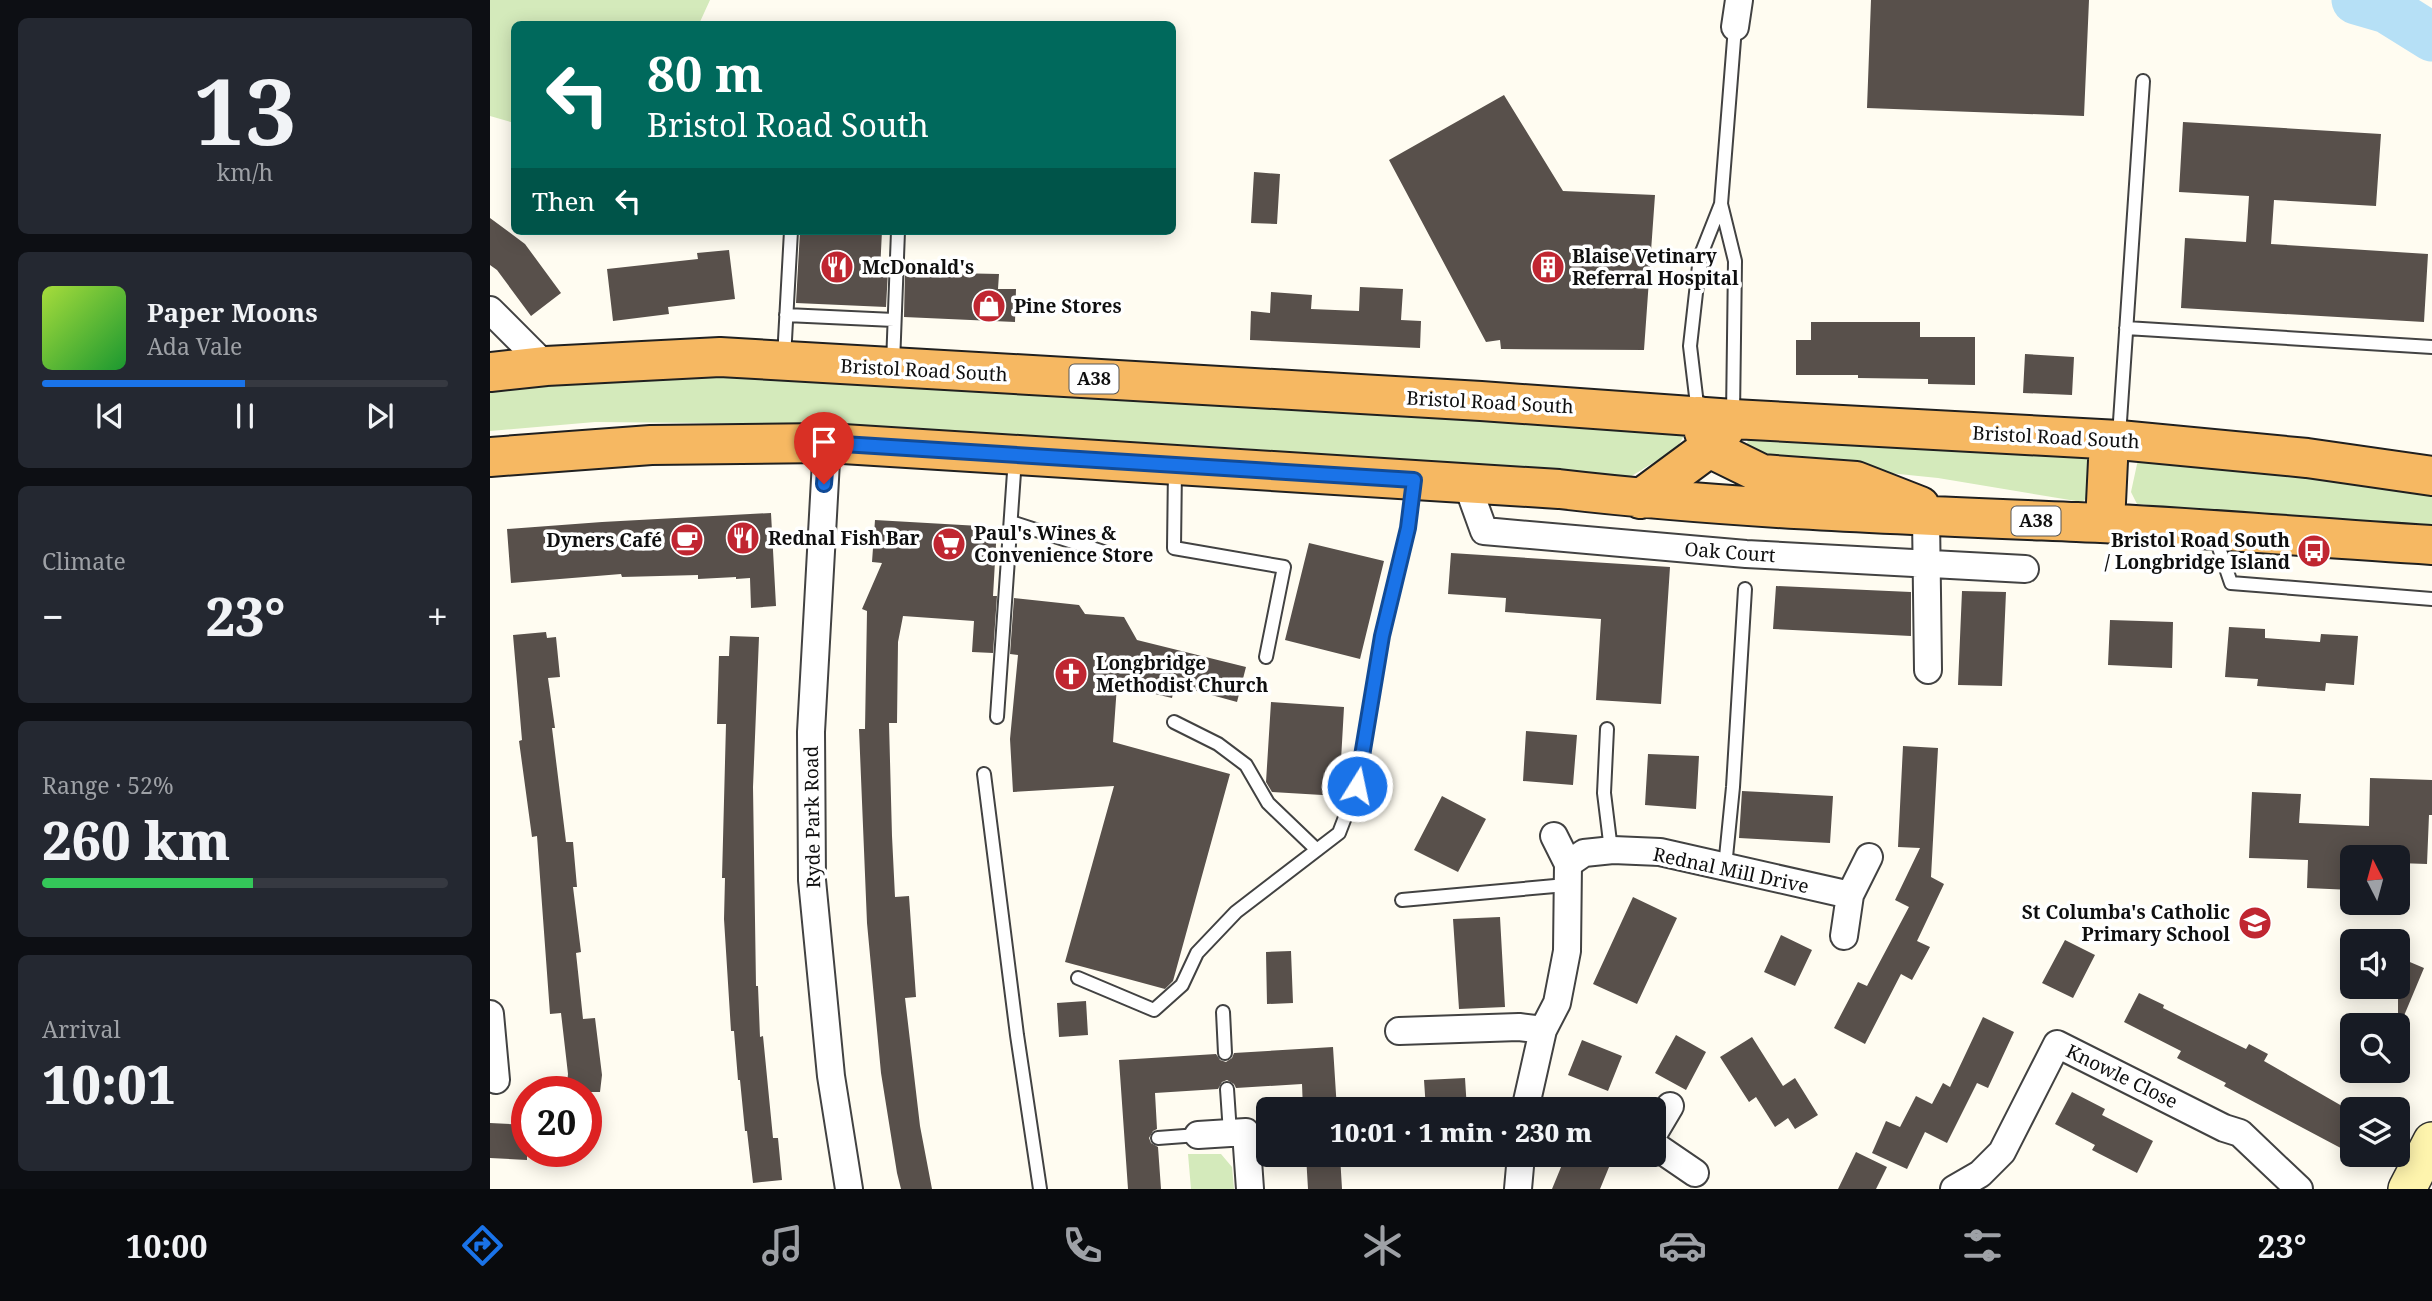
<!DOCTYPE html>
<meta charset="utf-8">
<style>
body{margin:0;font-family:"Noto Serif",serif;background:#242831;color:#f1f3f6;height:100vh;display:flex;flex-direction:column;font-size:26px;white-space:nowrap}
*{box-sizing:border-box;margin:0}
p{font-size:23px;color:#9ea1a6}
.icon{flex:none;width:38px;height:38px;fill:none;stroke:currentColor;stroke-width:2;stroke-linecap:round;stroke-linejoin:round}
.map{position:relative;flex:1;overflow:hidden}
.details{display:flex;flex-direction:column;gap:18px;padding:18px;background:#0d0f14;width:490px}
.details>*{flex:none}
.guide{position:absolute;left:21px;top:21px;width:665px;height:214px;border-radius:10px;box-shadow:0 4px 18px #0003;background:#00695c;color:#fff;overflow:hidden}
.needle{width:46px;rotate:354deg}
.buttons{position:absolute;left:1850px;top:845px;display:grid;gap:14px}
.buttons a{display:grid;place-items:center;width:70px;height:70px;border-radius:10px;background:#171b24;box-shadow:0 4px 18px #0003;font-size:35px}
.speed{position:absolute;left:21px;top:1076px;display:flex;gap:14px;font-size:35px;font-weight:700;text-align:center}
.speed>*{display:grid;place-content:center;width:91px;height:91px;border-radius:50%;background:#171b24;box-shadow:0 4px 18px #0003;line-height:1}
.speed .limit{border:10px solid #d22;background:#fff;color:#111}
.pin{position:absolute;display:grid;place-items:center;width:60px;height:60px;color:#fff;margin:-72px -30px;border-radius:50% 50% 50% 0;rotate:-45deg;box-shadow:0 0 7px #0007}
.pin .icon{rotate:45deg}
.me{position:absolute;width:77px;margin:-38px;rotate:10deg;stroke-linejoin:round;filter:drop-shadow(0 0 5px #0008)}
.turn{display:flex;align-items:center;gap:24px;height:147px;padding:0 21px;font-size:32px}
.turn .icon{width:91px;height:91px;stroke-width:2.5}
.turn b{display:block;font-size:49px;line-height:60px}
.then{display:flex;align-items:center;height:66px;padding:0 21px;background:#0003;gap:14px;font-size:26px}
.big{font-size:52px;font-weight:800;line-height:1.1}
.details .tile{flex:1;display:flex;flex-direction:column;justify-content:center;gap:10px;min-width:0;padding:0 24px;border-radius:10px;background:#242831}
.details .dial{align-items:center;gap:0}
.dial b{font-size:91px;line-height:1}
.song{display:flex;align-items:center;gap:21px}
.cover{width:84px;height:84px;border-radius:10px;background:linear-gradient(135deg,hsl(80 70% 55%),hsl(130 70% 35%))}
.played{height:7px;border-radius:4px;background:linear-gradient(90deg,#1a73e8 50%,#363941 50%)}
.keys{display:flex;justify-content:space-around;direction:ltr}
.heat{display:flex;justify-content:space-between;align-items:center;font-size:38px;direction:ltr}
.charge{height:10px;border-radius:5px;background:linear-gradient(90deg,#34c759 52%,#363941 0)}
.trip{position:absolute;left:766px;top:1097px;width:410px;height:70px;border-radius:10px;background:#171b24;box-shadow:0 4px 18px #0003;font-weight:800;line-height:70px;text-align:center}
.tab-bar{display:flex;height:112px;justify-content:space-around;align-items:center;background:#090b0e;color:#9ea1a6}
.tab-bar .icon{width:49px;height:49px}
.tab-bar .current{color:#1a73e8}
.tab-bar b{font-size:32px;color:#f1f3f6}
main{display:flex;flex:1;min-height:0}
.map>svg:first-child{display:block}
.green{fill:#d4eabb}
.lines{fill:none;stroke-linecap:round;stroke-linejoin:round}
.river{stroke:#b6e0f6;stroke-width:49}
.building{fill:#58504b}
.service-casing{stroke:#424242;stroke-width:16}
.minor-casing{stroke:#424242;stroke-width:30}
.secondary-casing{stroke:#313131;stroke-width:40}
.trunk-casing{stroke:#202020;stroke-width:42}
.service{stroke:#fff;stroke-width:12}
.minor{stroke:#fff;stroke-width:26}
.secondary{stroke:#fef4ad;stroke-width:37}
.trunk{stroke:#f6b862;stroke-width:38}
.route-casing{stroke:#114b97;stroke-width:18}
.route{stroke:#1a73e8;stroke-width:12}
.labels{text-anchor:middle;stroke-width:7;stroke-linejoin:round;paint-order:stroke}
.shield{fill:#fff;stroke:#575757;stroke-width:2}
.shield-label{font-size:18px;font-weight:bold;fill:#0f0f0f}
.poi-label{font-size:19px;font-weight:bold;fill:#0f0f0f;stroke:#fff;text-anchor:start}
.street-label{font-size:19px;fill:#0f0f0f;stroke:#fff}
</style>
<main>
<section class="details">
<div class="tile dial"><b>13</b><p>km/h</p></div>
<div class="tile">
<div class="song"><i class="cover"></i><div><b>Paper Moons</b><p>Ada Vale</p></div></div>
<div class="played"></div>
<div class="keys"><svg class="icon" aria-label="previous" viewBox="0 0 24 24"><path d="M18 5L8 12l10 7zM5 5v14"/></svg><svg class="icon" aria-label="pause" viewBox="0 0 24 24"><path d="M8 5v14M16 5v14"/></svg><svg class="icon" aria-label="next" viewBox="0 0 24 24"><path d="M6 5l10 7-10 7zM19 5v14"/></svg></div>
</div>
<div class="tile"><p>Climate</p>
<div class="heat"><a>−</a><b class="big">23°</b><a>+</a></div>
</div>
<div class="tile"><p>Range · 52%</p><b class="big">260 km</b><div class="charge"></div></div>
<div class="tile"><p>Arrival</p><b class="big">10:01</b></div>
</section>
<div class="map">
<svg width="1942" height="1189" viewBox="0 0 1942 1189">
<rect width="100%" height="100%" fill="#fffcf1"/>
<!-- green -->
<path class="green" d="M0 0H220L209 24H24V123L0 116Z
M233 367 1196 432 1187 448 1140 477 995 468 750 448 328 424 105 422 0 431V383Z
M1261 431 1595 450 1604 469V492L1592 502 1448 478 1281 461 1254 453Z
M1649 455 1942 493V528L1647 504 1641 492Z
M698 1154H731L742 1167 744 1189H701Z"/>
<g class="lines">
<!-- river -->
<path class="river" d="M1866 0 1897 9 1942 37"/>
</g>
<!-- building -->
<path class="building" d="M1381 0H1599L1594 116 1377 108Z
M1014 95 1073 191 1165 195 1154 350 1011 349 1010 340 996 342 899 160Z
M1693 122 1891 134 1886 206 1784 200 1781 244 1938 254 1934 322 1691 308 1695 238 1756 242 1759 196 1689 192Z
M764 172 790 174 787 224 761 223Z
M0 218 35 244 71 293 41 316 7 270 0 265Z
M310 231H392L390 271H398L396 307 306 303Z
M239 250 245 299 178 307 179 314 123 321 117 269 208 259 207 253Z
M415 272 509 274 508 289H526L525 322 414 317Z
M870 287 913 289 911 320 931 321 930 348 760 340 761 311 780 313 781 292 822 295 821 309 869 311Z
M1321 322H1430V337H1485V385L1438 384V379L1368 378V375H1306V340H1321Z
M1535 354 1584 357 1582 395 1533 393Z
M281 513 286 606 261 608 260 578 246 579V577L208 579V575L132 577 131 574 21 583 17 529 112 522Z
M385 520 507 527 503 596H507L503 653 482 652 484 621 413 616 408 642 407 723H399L402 836 405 897 419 896 426 997 415 998 430 1126 442 1189H411L407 1173 391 1073 377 923 369 729H375L377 611 372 609 392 563 382 562Z
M819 543 894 561 870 659 795 640Z
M961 553 1180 567 1171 704 1106 700 1111 619 1015 612 1016 598 958 594Z
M1286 586 1421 592V636L1283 629Z
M1472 591 1516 592 1512 686 1468 685Z
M524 598 589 605 595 614 634 617 647 640 756 667 747 702 685 685 682 698 627 685 623 742 740 774 683 981 675 989 575 962 624 786 523 792 520 739 528 655 520 654Z
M1620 620 1683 622 1682 668 1618 665Z
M1739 627 1775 629V638L1830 642 1831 634 1868 636 1864 685 1836 683 1835 691 1767 686 1768 679 1735 677Z
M56 632 57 638 66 637 70 677 58 678 65 728H62L76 842H83L87 887H83L91 952 86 953 93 1019 105 1018 112 1075 110 1092H76L78 1074 71 1013 60 1014 47 836 42 837 29 741 32 740 23 635Z
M240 636 269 637 263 787 266 986H268L270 1037 273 1036 283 1138H288L292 1180 263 1183 257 1131H255L250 1080H248L244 1031H241L234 919 235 878H232L236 724H227L229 656H239Z
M781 702 854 707 849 796 782 792 776 782Z
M1036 731 1087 735 1083 785 1033 781Z
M1413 746 1448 748 1441 877 1454 884 1427 941 1440 947 1422 980 1411 974 1375 1044 1344 1028 1368 982 1377 986 1419 907 1405 900 1430 848 1408 847Z
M1158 754 1209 756 1206 809 1155 805Z
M1880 778 1942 780V815H1939L1937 864 1908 863V858H1862V890L1817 888 1818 860 1759 858 1762 792 1811 794 1809 823 1879 826Z
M1252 791 1343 796 1340 843 1249 838Z
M952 796 996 819 968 872 924 850Z
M1143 897 1187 918 1147 1004 1103 984Z
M1010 917 1015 1007 969 1009 963 919Z
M1291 935 1322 950 1305 986 1274 972Z
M1575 940 1605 955 1583 998 1552 983Z
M801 951 803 1003 777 1004 776 952Z
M1908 957 1934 968 1908 1030Z
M1649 993 1674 1005 1673 1008 1756 1049 1759 1044 1778 1054 1774 1061 1852 1106 1850 1109 1862 1115V1154L1734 1086 1736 1083 1687 1058 1691 1051 1634 1022Z
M596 1001 598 1035 569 1037 567 1003Z
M1493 1017 1524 1032 1498 1088 1487 1083 1457 1143 1435 1132 1417 1169 1382 1153 1396 1121 1410 1127 1426 1096 1442 1104 1453 1083 1460 1087Z
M1186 1035 1216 1052 1196 1090 1165 1073Z
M1262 1037 1293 1086 1305 1078 1328 1115 1305 1129 1298 1118 1285 1127 1266 1097 1259 1102 1230 1057Z
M1092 1040 1132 1056 1118 1091 1078 1075Z
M843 1047 847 1110H813L812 1084 746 1088 744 1084 737 1080 732 1082 728 1089 665 1093 667 1129 663 1131 659 1138 661 1143 668 1147 671 1189H638L629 1060 726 1054 730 1060 736 1062 742 1058 744 1053Z
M975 1078 977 1110H936L934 1080Z
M1582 1092 1615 1109 1612 1115 1663 1141 1647 1173 1602 1150 1605 1145 1565 1124Z
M0 1123 37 1125V1160L0 1158Z
M1366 1152 1397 1167 1386 1189H1348Z
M816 1155H850L852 1189H818Z
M1076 1155H1124L1110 1189H1062Z"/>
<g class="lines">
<defs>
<path id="service" d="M1231 204 1245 261 1243 415
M296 315 404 320
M1636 328 1942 347
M294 358 301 231
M403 364 408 231
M1208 413 1200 346 1210 257 1231 204 1245 27
M1629 436 1653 81
M685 468 684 548 794 567 776 657
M521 522 620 554
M1725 536 1741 583 1942 599
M507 717 525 458
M684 722 728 744 756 765 778 803 827 850
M1117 729 1114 793 1121 850
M494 774 527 1035 550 1189
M1235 867 1243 787 1255 589
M912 900 1076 885
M588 978 664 1010 692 985 707 953 746 912 849 833 867 786 892 636 918 528 924 484
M733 1012 735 1053
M737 1089 740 1133
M668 1138 708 1135"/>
<path id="minor" d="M1245 27 1249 0
M0 310 56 366
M337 443 321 732 322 880 341 1076 359 1189
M977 484 994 531 1256 554 1535 569
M1436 517 1438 670
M1064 836 1078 864
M1354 936 1360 895 1379 857
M0 1014 6 1080
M909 1031 1029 1027 1053 1030
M1035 1110 1053 1030 1067 1003 1077 951 1078 864 1094 853 1123 850 1170 852 1360 895
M1164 1133 1180 1106
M708 1135 756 1132 760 1189
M1164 1145 1205 1173
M1028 1189 1031 1155
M1464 1189 1490 1174 1512 1152 1567 1044 1734 1128 1750 1133 1809 1189"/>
<path id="secondary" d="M1917 1189 1942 1141"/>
<path id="trunk" d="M0 372 56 366 230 357 991 401 1243 419 1629 440 1817 458 1942 476
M1209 416 1219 448 1272 474 1366 481 1430 506
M0 457 161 445 337 443 1069 489C1241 509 1414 515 1587 522 1706 527 1824 538 1942 545
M1150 499 1219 448 1235 429
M1615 523 1619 440"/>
</defs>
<!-- service casing -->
<use href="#service" class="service-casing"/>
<!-- minor casing -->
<use href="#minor" class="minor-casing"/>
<!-- secondary casing -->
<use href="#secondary" class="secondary-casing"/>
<!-- trunk casing -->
<use href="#trunk" class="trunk-casing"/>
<!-- service -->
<use href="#service" class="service"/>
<!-- minor -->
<use href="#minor" class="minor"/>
<!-- secondary -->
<use href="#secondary" class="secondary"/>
<!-- trunk -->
<use href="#trunk" class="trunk"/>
</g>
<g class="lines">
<defs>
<path id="route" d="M334 484 337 443 924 480 918 528 892 636 867 786"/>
</defs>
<!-- route casing -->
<use href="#route" class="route-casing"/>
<!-- route -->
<use href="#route" class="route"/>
</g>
<!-- icons -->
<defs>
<symbol id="restaurant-disc" viewBox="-11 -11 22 22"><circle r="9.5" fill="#c02631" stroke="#fff"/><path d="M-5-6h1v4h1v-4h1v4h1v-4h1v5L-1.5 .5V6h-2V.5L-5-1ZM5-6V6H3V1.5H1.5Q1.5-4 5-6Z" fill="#fff"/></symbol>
<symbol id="building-disc" viewBox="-11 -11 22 22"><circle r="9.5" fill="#c02631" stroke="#fff"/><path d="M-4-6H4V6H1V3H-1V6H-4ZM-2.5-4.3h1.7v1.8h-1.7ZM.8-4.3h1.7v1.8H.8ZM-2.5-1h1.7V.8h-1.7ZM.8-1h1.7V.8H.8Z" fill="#fff"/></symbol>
<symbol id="shop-disc" viewBox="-11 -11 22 22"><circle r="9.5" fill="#c02631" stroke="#fff"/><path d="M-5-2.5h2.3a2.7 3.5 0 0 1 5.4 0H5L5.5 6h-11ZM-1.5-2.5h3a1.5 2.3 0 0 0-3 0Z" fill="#fff"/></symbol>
<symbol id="cafe-disc" viewBox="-11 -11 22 22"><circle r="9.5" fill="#c02631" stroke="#fff"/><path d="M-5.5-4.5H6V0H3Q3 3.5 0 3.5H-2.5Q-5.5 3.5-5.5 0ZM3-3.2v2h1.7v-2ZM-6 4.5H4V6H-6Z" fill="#fff"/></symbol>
<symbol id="supermarket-disc" viewBox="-11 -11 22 22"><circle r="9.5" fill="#c02631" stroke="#fff"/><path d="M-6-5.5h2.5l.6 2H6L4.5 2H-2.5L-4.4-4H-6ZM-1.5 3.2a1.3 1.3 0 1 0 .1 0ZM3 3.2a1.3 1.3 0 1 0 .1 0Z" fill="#fff"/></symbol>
<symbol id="bus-disc" viewBox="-11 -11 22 22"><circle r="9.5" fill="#c02631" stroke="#fff"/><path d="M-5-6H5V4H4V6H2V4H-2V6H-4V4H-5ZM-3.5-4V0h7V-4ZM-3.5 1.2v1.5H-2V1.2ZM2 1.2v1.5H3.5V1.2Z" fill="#fff"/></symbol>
<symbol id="church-disc" viewBox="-11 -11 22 22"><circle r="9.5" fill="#c02631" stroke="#fff"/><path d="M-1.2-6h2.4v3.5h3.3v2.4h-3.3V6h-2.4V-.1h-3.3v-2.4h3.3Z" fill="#fff"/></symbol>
<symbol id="school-disc" viewBox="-11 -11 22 22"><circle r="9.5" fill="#c02631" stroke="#fff"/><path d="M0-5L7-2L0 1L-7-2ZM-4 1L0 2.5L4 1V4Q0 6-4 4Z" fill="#fff"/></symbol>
</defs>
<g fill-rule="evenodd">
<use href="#restaurant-disc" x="328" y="248" width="38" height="38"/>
<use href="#building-disc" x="1039" y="248" width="38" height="38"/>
<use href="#shop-disc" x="480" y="287" width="38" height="38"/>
<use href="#restaurant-disc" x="234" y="519" width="38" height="38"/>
<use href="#cafe-disc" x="178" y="521" width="38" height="38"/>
<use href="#supermarket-disc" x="440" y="525" width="38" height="38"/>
<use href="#bus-disc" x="1805" y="532" width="38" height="38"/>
<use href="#church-disc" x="562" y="655" width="38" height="38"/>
<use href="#school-disc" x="1746" y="904" width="38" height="38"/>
</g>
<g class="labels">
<!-- shield labels -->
<g class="shield">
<rect x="579.5" y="364.5" width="49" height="29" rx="5"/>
<rect x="1521.5" y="506.5" width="49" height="29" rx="5"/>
</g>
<g class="shield-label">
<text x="604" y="385">A38</text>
<text x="1546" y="527">A38</text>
</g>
<!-- poi labels -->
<g class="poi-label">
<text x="1082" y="263">Blaise Vetinary<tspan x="1082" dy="22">Referral Hospital</tspan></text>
<text x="372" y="274">McDonald's</text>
<text x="524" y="313">Pine Stores</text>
<text x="484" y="540">Paul's Wines &amp;<tspan x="484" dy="22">Convenience Store</tspan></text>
<text x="278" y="545">Rednal Fish Bar</text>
<text x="172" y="547" text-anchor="end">Dyners Café</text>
<text x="1800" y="547" text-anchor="end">Bristol Road South<tspan x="1800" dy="22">/ Longbridge Island</tspan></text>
<text x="606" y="670">Longbridge<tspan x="606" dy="22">Methodist Church</tspan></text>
<text x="1740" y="919" text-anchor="end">St Columba's Catholic<tspan x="1740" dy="22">Primary School</tspan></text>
</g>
<!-- street labels -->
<g class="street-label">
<text transform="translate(434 370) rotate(3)" y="7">Bristol Road South</text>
<text transform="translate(1000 402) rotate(3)" y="7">Bristol Road South</text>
<text transform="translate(1566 437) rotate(3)" y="7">Bristol Road South</text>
<text transform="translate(1240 552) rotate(4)" y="7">Oak Court</text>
<text transform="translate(322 817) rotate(-91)" y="7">Ryde Park Road</text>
<text transform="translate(1241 870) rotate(12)" y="7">Rednal Mill Drive</text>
<text transform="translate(1632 1076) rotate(26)" y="7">Knowle Close</text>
</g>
</g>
</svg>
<div class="buttons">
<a><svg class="needle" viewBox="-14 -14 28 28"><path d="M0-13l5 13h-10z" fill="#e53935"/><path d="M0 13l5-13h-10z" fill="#9ea1a6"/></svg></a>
<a><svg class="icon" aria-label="sound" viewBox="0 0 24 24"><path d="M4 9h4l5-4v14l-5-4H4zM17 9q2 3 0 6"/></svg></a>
<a><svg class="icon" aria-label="search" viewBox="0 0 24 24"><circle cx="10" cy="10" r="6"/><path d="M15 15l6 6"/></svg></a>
<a><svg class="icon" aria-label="layers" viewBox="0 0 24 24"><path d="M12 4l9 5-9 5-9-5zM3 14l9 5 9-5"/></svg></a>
</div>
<div class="speed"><div class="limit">20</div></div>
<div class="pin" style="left:334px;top:484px;background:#d93025"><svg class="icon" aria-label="arrive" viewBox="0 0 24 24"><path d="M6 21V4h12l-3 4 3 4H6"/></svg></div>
<svg class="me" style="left:867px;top:786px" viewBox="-20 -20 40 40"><circle r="17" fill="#1a73e8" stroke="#fff" stroke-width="3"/><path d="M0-11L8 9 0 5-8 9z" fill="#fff"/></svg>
<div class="trip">10:01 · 1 min · 230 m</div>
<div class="guide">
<div class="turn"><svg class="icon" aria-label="left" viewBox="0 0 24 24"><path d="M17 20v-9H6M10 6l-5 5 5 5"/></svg><div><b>80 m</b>Bristol Road South</div></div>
<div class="then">Then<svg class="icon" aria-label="left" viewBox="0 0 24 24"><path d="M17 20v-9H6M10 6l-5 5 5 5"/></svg></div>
</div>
</div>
</main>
<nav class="tab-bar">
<b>10:00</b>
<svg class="icon current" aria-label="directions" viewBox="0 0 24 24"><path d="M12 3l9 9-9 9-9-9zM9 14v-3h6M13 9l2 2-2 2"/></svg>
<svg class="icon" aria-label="music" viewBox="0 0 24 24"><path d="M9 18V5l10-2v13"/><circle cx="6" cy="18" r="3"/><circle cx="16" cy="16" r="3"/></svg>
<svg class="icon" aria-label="phone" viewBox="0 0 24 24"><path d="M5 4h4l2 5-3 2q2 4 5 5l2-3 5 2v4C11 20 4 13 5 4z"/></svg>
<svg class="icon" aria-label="climate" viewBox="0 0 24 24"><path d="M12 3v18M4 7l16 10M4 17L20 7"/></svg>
<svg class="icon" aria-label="car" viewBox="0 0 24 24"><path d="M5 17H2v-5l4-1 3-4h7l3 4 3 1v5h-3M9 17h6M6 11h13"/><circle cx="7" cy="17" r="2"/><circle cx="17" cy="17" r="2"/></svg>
<svg class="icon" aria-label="filters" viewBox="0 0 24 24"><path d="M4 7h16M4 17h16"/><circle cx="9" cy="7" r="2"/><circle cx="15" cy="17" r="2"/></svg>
<b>23°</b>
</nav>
